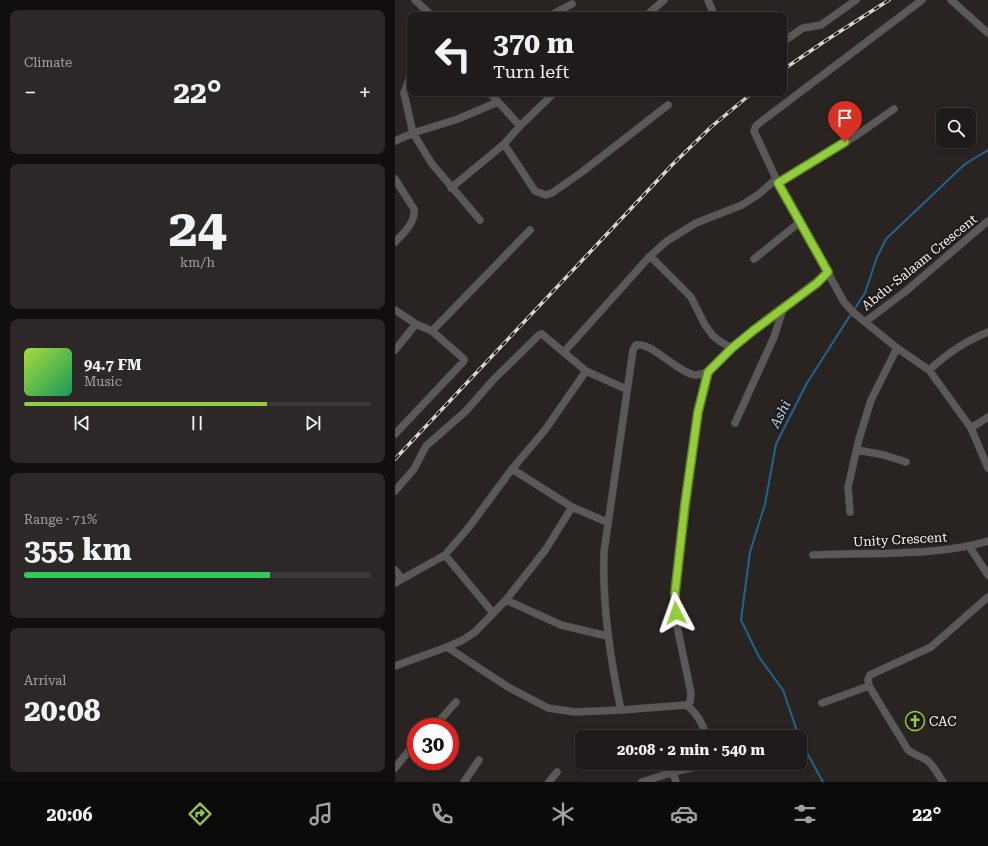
<!DOCTYPE html>
<meta charset="utf-8">
<style>
body{margin:0;font-family:"Roboto Serif",serif;background:#2c2827;color:#f1f3f6;height:100vh;display:flex;flex-direction:column;font-size:15px;white-space:nowrap}
*{box-sizing:border-box;margin:0}
p{font-size:13px;color:#a1a1a2}
.icon{flex:none;width:22px;height:22px;fill:none;stroke:currentColor;stroke-width:2;stroke-linecap:round;stroke-linejoin:round}
.map{position:relative;flex:1;overflow:hidden}
.side{display:flex;flex-direction:column;gap:10px;padding:10px;background:#110f0e;width:395px}
.side>*{flex:none}
.top-card{position:absolute;left:12px;top:12px;width:380px;height:84px;border-radius:8px;box-shadow:0 2px 6px #0003,0 0 0 1px #3c3939;background:#1f1b1a;color:#f1f3f6;overflow:hidden}
.tools{position:absolute;left:541px;top:108px;display:grid;gap:8px}
.tools a{display:grid;place-items:center;width:40px;height:40px;border-radius:8px;background:#1f1b1a;box-shadow:0 2px 6px #0003,0 0 0 1px #3c3939;font-size:20px}
.speed{position:absolute;left:12px;top:718px;display:flex;gap:8px;font-size:20px;font-weight:700;text-align:center}
.speed>*{display:grid;place-content:center;width:52px;height:52px;border-radius:50%;background:#1f1b1a;box-shadow:0 2px 6px #0003,0 0 0 1px #3c3939;line-height:1}
.speed .limit{border:6px solid #d22;background:#fff;color:#111}
.pin{position:absolute;display:grid;place-items:center;width:34px;height:34px;color:#fff;margin:-41px -17px;border-radius:50% 50% 50% 0;rotate:-45deg;box-shadow:0 0 4px #0007}
.pin .icon{rotate:45deg}
.me{position:absolute;width:44px;margin:-22px;rotate:356deg;stroke-linejoin:round;filter:drop-shadow(0 0 3px #0008)}
.turn{display:flex;align-items:center;gap:14px;height:84px;padding:0 20px;font-size:18px}
.turn .icon{width:52px;height:52px;stroke-width:2.5}
.turn b{display:block;font-size:28px;line-height:34px}
.big{font-size:30px;font-weight:700;line-height:1.1}
.side .widget{flex:1;display:flex;flex-direction:column;justify-content:center;gap:6px;min-width:0;padding:0 14px;border-radius:8px;background:#2c2827}
.side .dial{align-items:center;gap:0}
.dial b{font-size:52px;line-height:1}
.song{display:flex;align-items:center;gap:12px}
.cover{width:48px;height:48px;border-radius:6px;background:linear-gradient(135deg,hsl(80 70% 55%),hsl(150 70% 35%))}
.played{height:4px;border-radius:2px;background:linear-gradient(90deg,#93cd3d 70%,#3c3939 70%)}
.keys{display:flex;justify-content:space-around;direction:ltr}
.heat{display:flex;justify-content:space-between;align-items:center;font-size:22px;direction:ltr}
.charge{height:6px;border-radius:3px;background:linear-gradient(90deg,#34c759 71%,#3c3939 0)}
.trip{position:absolute;left:180px;top:730px;width:232px;height:40px;border-radius:8px;background:#1f1b1a;box-shadow:0 2px 6px #0003,0 0 0 1px #3c3939;font-weight:700;line-height:40px;text-align:center}
.dock{display:flex;height:64px;justify-content:space-around;align-items:center;background:#0c0b0a;color:#a1a1a2}
.dock .icon{width:28px;height:28px}
.dock .active{color:#93cd3d}
.dock b{font-size:18px;color:#f1f3f6}
main{display:flex;flex:1;min-height:0}
.map>svg:first-child{display:block}
.lines{fill:none;stroke-linecap:round;stroke-linejoin:round}
.stream{stroke:#206592;stroke-width:2}
.street-casing{stroke:#46413f;stroke-width:8}
.street{stroke:#5b5957;stroke-width:7}
.rail-casing{stroke:#d8d5d3;stroke-width:3.5}
.rail{stroke:#1f1a18;stroke-width:2;stroke-dasharray:6;stroke-linecap:butt}
.route-casing{stroke:#608528;stroke-width:10}
.route{stroke:#93cd3d;stroke-width:7}
.labels{text-anchor:middle;stroke-width:4;stroke-linejoin:round;paint-order:stroke}
.street-label{font-size:13px;fill:#f7f4f2;stroke:#1f1a18}
.poi-label{font-size:13px;fill:#f7f4f2;stroke:#1f1a18;text-anchor:start}
.water-label{font-size:14px;font-style:italic;fill:#b0d8f8;stroke:#1f1a18}
</style>
<main>
<section class="side">
<div class="widget"><p>Climate</p>
<div class="heat"><a>−</a><b class="big">22°</b><a>+</a></div>
</div>
<div class="widget dial"><b>24</b><p>km/h</p></div>
<div class="widget">
<div class="song"><i class="cover"></i><div><b>94.7 FM</b><p>Music</p></div></div>
<div class="played"></div>
<div class="keys"><svg class="icon" aria-label="previous" viewBox="0 0 24 24"><path d="M18 5L8 12l10 7zM5 5v14"/></svg><svg class="icon" aria-label="pause" viewBox="0 0 24 24"><path d="M8 5v14M16 5v14"/></svg><svg class="icon" aria-label="next" viewBox="0 0 24 24"><path d="M6 5l10 7-10 7zM19 5v14"/></svg></div>
</div>
<div class="widget"><p>Range · 71%</p><b class="big">355 km</b><div class="charge"></div></div>
<div class="widget"><p>Arrival</p><b class="big">20:08</b></div>
</section>
<div class="map">
<svg width="593" height="782" viewBox="0 0 593 782">
<rect width="100%" height="100%" fill="#292422"/>
<g class="lines">
<!-- stream -->
<path class="stream" d="M459 310 470 293 482 257 491 239 570 164 593 150
M404 737 388 690 364 657 346 620 355 552 370 504 381 444 412 383 456 314
M405 740 428 782"/>
<defs>
<path id="street" d="M20 0 36 15
M313 0 319 15
M527 0 367 121 361 126 359 131 383 183 449 302 459 313 502 348 534 370 576 428 593 468
M556 0 593 33
M156 15 177 4
M252 15 269 0
M389 41 408 28 426 25 461 0
M15 77 9 93 18 133 37 164 85 220
M95 93 125 126
M0 141 18 133 63 119 103 102
M109 144 140 191 151 195 157 193 187 172 273 105
M0 179 19 209C21 222 8 234 0 242
M383 183 462 135 499 109
M56 188 109 144 125 126 159 93
M255 256 296 297 310 325 318 336 326 342 337 348
M359 259 405 222
M0 310 21 324 37 331 69 359V361L0 434
M470 322 511 291 593 221
M37 331 135 230
M0 350 21 324
M169 352 255 256 272 241 301 223 347 205 364 194 381 179
M534 370C553 353 569 342 593 332
M340 423 379 337 388 309
M576 428 593 417
M462 450 489 455 511 462
M117 469 177 507 212 522
M0 491 19 469 31 446 71 411 99 379 144 335 147 334 191 371 231 389
M455 512 453 487 464 439 476 400 502 348
M574 546 593 575
M50 555 98 613
M418 555C474 552 539 557 593 541
M0 570 7 579
M0 583 50 555 74 527 117 469 150 430 191 371
M111 600 166 625 212 636
M52 647 113 687 153 708 180 712 226 710 291 705 295 702 296 693 282 626 280 593 303 412 313 372 337 348 370 321 388 309 433 272
M0 666 52 647 68 640 80 632 111 600 151 549 177 507
M474 686 513 750C518 754 524 756 530 759 538 763 543 775 548 782
M427 703 474 686 473 680 475 675 536 647 593 597
M291 705C302 712 308 725 312 737
M226 710C215 658 207 605 209 552L238 350 241 345C257 342 283 373 300 375 304 375 309 373 313 372
M38 727 46 719 61 702
M0 768 21 742
M278 772 281 782
M69 782 84 760
M154 782 162 772
M247 782 278 772 309 765 313 763"/>
</defs>
<!-- street casing -->
<use href="#street" class="street-casing"/>
<!-- street -->
<use href="#street" class="street"/>
<defs>
<path id="rail" d="M389 69 430 41 494 0
M0 459 277 165 316 127 357 93"/>
</defs>
<!-- rail casing -->
<use href="#rail" class="rail-casing"/>
<!-- rail -->
<use href="#rail" class="rail"/>
</g>
<g class="lines">
<defs>
<path id="route" d="M281 613 280 593 290 504 303 412 313 372 337 348 359 330 422 283 433 272 383 183 450 142"/>
</defs>
<!-- route casing -->
<use href="#route" class="route-casing"/>
<!-- route -->
<use href="#route" class="route"/>
</g>
<!-- icons -->
<defs>
<symbol id="church-ring" viewBox="-11 -11 22 22"><circle r="9.5" fill="#1f1a18" stroke="#93cd3d" stroke-width="1.5"/><path d="M-1.2-6h2.4v3.5h3.3v2.4h-3.3V6h-2.4V-.1h-3.3v-2.4h3.3Z" fill="#93cd3d"/></symbol>
</defs>
<g fill-rule="evenodd">
<use href="#church-ring" x="509" y="710" width="22" height="22"/>
</g>
<g class="labels">
<!-- street labels -->
<g class="street-label">
<text transform="translate(524 262) rotate(-39)" y="5">Abdu-Salaam Crescent</text>
<text transform="translate(505 539) rotate(-3)" y="5">Unity Crescent</text>
</g>
<!-- poi labels -->
<g class="poi-label">
<text x="534" y="726">CAC</text>
</g>
<!-- water labels -->
<g class="water-label">
<text transform="translate(385 414) rotate(-63)" y="5">Ashi</text>
</g>
</g>
</svg>
<div class="tools">
<a><svg class="icon" aria-label="search" viewBox="0 0 24 24"><circle cx="10" cy="10" r="6"/><path d="M15 15l6 6"/></svg></a>
</div>
<div class="speed"><div class="limit">30</div></div>
<div class="pin" style="left:450px;top:142px;background:#d93025"><svg class="icon" aria-label="arrive" viewBox="0 0 24 24"><path d="M6 21V4h12l-3 4 3 4H6"/></svg></div>
<svg class="me" style="left:281px;top:613px" viewBox="-20 -20 40 40"><path d="M0-17L14 15 0 8-14 15z" fill="#93cd3d" stroke="#fff" stroke-width="4"/></svg>
<div class="trip">20:08 · 2 min · 540 m</div>
<div class="top-card">
<div class="turn"><svg class="icon" aria-label="left" viewBox="0 0 24 24"><path d="M17 20v-9H6M10 6l-5 5 5 5"/></svg><div><b>370 m</b>Turn left</div></div>
</div>
</div>
</main>
<nav class="dock">
<b>20:06</b>
<svg class="icon active" aria-label="directions" viewBox="0 0 24 24"><path d="M12 3l9 9-9 9-9-9zM9 14v-3h6M13 9l2 2-2 2"/></svg>
<svg class="icon" aria-label="music" viewBox="0 0 24 24"><path d="M9 18V5l10-2v13"/><circle cx="6" cy="18" r="3"/><circle cx="16" cy="16" r="3"/></svg>
<svg class="icon" aria-label="phone" viewBox="0 0 24 24"><path d="M5 4h4l2 5-3 2q2 4 5 5l2-3 5 2v4C11 20 4 13 5 4z"/></svg>
<svg class="icon" aria-label="climate" viewBox="0 0 24 24"><path d="M12 3v18M4 7l16 10M4 17L20 7"/></svg>
<svg class="icon" aria-label="car" viewBox="0 0 24 24"><path d="M5 17H2v-5l4-1 3-4h7l3 4 3 1v5h-3M9 17h6M6 11h13"/><circle cx="7" cy="17" r="2"/><circle cx="17" cy="17" r="2"/></svg>
<svg class="icon" aria-label="filters" viewBox="0 0 24 24"><path d="M4 7h16M4 17h16"/><circle cx="9" cy="7" r="2"/><circle cx="15" cy="17" r="2"/></svg>
<b>22°</b>
</nav>
